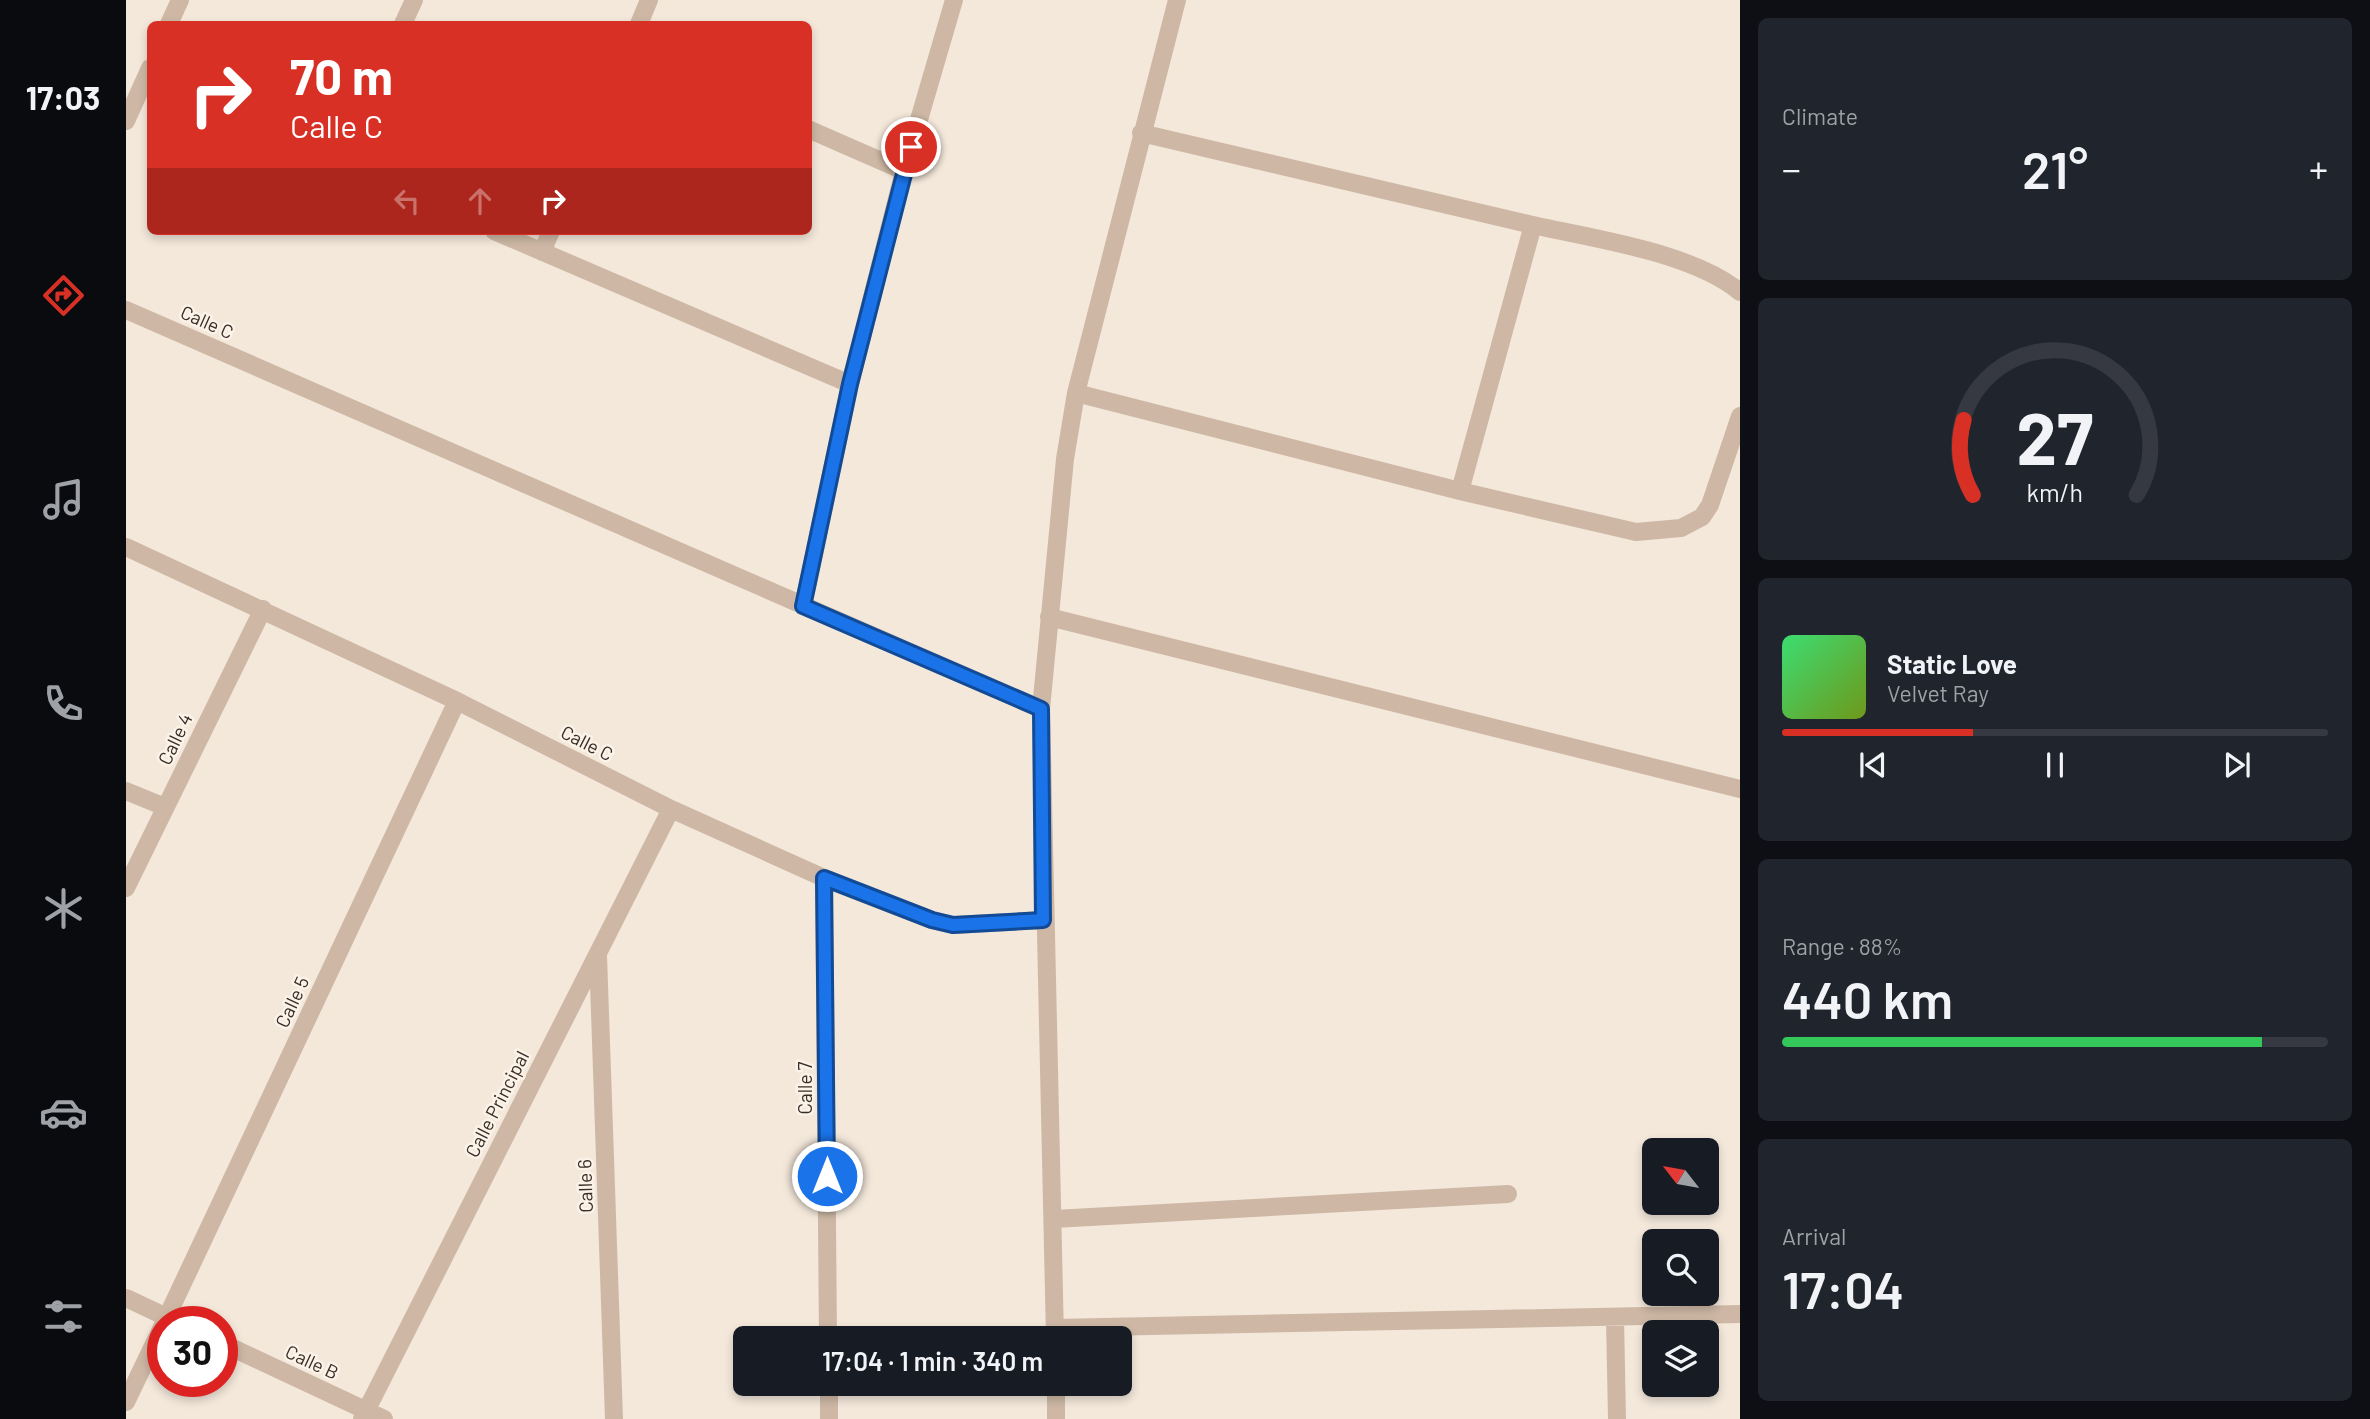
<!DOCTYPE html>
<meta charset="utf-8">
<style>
body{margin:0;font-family:Barlow,sans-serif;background:#20242c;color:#f1f3f6;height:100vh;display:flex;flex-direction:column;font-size:26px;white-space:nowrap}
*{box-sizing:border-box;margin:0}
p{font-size:23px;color:#9ea1a6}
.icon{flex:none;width:38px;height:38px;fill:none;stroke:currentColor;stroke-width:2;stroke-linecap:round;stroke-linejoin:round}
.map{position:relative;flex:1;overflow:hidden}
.details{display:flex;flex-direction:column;gap:18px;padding:18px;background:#0d0f14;width:630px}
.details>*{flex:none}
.top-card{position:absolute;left:21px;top:21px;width:665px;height:214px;border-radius:10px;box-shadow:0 4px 10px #0003;background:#d93025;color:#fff;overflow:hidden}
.needle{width:46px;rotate:301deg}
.buttons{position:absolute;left:1516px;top:1138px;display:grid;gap:14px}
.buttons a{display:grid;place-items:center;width:77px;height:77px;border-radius:10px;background:#171b24;box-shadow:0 4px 10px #0003;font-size:35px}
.speed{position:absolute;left:21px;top:1306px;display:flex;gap:14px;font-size:35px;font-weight:700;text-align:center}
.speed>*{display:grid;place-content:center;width:91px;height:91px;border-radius:50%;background:#171b24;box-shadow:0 4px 10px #0003;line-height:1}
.speed .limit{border:10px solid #d22;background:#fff;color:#111}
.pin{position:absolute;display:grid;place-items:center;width:60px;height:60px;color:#fff;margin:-30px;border:4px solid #fff;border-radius:50%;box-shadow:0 2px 7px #0007}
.me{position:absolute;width:77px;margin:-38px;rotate:0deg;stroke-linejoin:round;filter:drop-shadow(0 0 5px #0008)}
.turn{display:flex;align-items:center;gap:24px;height:147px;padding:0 28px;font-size:32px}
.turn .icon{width:91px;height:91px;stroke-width:2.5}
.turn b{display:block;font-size:49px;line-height:60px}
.lanes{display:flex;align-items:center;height:66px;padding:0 28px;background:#0003;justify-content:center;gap:35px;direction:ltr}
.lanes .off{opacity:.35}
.big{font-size:52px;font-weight:600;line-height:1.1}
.details .card{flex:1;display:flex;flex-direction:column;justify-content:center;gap:10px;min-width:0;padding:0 24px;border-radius:10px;background:#20242c}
.details .dial{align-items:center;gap:0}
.dial svg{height:182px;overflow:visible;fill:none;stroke:#363941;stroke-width:7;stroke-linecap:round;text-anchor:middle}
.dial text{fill:#f1f3f6;stroke:none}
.song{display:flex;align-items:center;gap:21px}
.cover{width:84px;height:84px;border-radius:10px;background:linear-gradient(135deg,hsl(140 70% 55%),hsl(80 70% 35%))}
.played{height:7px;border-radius:4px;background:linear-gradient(90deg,#d93025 35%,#363941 35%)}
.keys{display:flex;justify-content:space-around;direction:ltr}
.heat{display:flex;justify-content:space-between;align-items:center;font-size:38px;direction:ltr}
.charge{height:10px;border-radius:5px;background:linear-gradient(90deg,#34c759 88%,#363941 0)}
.trip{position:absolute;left:607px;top:1326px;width:399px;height:70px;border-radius:10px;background:#171b24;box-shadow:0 4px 10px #0003;font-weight:600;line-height:70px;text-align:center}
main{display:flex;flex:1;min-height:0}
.dock{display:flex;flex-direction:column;width:126px;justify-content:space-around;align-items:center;background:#090b0e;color:#9ea1a6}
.dock .icon{width:49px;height:49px}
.dock .active{color:#d93025}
.dock b{font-size:32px;color:#f1f3f6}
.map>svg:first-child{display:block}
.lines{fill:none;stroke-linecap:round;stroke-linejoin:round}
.street{stroke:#ceb8a5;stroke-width:18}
.route-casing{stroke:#114b97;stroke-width:18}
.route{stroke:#1a73e8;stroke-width:12}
.labels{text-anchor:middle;stroke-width:5;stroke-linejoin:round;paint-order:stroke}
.street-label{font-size:19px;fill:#392d27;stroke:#fbf2e8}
</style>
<main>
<nav class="dock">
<b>17:03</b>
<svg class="icon active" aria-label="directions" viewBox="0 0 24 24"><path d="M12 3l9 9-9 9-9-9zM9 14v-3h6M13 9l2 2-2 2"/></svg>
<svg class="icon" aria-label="music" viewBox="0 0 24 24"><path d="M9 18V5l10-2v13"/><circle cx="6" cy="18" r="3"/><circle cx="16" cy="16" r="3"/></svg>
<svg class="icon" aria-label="phone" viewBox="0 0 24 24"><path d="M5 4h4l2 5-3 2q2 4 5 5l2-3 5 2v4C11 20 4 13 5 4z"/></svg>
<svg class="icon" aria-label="climate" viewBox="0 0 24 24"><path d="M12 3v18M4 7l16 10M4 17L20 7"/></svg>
<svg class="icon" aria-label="car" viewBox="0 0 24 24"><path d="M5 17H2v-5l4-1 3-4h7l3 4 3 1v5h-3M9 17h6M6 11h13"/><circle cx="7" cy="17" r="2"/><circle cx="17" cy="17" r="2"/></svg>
<svg class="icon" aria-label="filters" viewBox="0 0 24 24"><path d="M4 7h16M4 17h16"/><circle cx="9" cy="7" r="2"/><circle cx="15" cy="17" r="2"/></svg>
</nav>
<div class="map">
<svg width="1614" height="1419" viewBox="0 0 1614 1419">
<rect width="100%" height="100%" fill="#f4e8db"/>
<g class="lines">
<!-- street -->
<path class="street" d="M43 24 54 0
M277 24 288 0
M513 24 523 0
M0 121 24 68
M682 129 778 171
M1015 133C1143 163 1270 193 1398 223 1461 238 1565 251 1614 292
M368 231 724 384
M416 252 425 231
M0 310 915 709
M950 393 1334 491 1510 532 1555 528 1576 517 1584 505 1614 416
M1334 491 1407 225
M0 547 331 701 545 809 698 878 806 920 827 925 917 920
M677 606 724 384 778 171 828 0
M923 617 1614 789
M0 791 39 807
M698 878 702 1339
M0 888 137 609
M472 955 488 1419
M928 1219 1382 1194
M0 1298 49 1321
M1489 1318 1491 1419
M39 1321 331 701
M929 1328 1614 1314
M929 1339 915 709 939 459 950 393 1051 0
M96 1343 258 1419
M703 1384V1419
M930 1384V1419
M0 1402 37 1325
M236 1419 545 809"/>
</g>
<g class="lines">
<defs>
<path id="route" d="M701 1176 698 878 806 920 827 925 917 920 915 709 677 606 724 384 785 147"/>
</defs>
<!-- route casing -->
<use href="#route" class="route-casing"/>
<!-- route -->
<use href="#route" class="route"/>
</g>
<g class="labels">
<!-- street labels -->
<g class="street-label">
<text transform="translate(81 322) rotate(24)" y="7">Calle C</text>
<text transform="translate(49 739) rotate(-64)" y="7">Calle 4</text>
<text transform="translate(461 743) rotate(27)" y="7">Calle C</text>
<text transform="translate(166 1002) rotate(-65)" y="7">Calle 5</text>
<text transform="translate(679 1088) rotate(-90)" y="7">Calle 7</text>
<text transform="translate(371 1104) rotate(-63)" y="7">Calle Principal</text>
<text transform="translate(459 1186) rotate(-92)" y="7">Calle 6</text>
<text transform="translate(186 1362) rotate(25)" y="7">Calle B</text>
</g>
</g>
</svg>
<div class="buttons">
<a><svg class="needle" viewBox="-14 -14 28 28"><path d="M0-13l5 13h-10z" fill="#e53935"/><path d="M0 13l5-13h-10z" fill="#9ea1a6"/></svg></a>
<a><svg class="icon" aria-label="search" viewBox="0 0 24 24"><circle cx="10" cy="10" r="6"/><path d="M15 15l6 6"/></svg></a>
<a><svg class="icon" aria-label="layers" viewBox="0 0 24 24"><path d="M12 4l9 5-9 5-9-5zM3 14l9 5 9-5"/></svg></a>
</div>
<div class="speed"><div class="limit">30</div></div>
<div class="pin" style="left:785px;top:147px;background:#d93025"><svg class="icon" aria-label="arrive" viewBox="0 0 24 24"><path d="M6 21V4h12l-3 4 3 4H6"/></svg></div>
<svg class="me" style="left:701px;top:1176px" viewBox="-20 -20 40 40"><circle r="17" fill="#1a73e8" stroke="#fff" stroke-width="3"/><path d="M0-11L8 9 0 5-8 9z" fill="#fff"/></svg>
<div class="trip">17:04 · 1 min · 340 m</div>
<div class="top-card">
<div class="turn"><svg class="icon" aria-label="right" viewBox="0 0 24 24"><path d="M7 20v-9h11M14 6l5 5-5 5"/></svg><div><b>70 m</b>Calle C</div></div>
<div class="lanes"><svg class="icon off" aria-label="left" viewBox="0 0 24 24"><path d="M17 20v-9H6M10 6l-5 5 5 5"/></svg><svg class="icon off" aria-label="ahead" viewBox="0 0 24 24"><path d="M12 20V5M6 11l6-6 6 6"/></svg><svg class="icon" aria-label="right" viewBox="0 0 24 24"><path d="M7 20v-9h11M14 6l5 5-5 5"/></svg></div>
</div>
</div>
<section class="details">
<div class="card"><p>Climate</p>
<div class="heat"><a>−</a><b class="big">21°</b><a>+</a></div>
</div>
<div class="card dial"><svg viewBox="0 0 100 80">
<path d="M14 69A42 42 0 1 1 86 69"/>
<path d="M14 69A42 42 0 0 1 10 36" stroke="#d93025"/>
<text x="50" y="56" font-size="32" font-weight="700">27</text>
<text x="50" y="72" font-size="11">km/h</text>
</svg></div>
<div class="card">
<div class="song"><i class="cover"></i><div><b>Static Love</b><p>Velvet Ray</p></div></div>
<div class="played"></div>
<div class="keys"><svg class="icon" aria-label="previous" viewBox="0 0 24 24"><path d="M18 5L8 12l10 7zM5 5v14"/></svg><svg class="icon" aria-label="pause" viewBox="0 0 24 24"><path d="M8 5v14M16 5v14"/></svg><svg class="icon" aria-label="next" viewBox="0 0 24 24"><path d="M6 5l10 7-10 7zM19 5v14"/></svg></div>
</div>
<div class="card"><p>Range · 88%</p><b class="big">440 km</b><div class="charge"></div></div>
<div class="card"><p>Arrival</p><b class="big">17:04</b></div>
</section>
</main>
